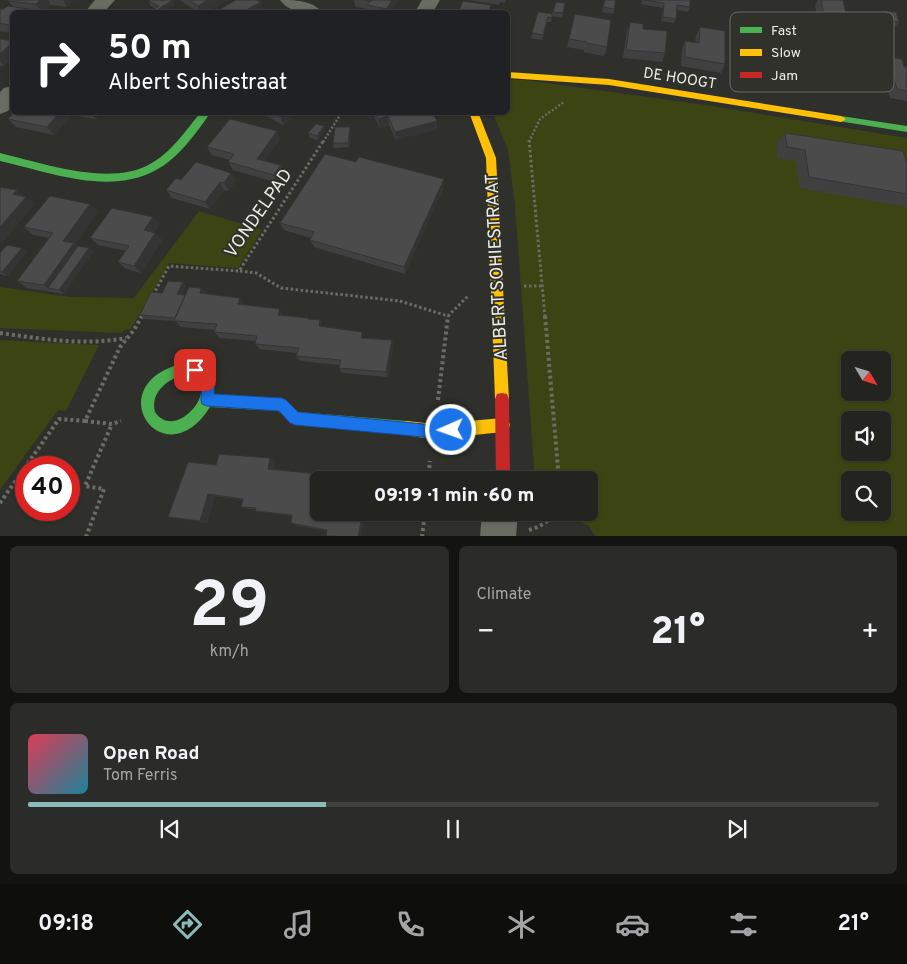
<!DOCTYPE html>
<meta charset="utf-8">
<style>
body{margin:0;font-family:Overpass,sans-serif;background:#2b2c29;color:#f1f3f6;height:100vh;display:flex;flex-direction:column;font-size:19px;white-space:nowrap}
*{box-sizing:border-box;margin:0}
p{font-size:16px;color:#a3a4a5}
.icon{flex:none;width:28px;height:28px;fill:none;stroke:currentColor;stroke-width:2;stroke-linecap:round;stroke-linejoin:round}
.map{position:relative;height:536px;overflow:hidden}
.details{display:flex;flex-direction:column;gap:10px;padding:10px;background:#131412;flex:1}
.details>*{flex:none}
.banner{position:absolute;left:10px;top:10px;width:500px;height:105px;border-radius:8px;box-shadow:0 1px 4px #0004,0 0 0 1px #40413e;background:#202124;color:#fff;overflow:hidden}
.needle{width:32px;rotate:128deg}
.tools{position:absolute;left:841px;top:351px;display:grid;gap:10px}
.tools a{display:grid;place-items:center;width:50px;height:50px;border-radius:8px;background:#232420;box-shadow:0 1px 4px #0004,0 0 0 1px #40413e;font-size:25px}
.speed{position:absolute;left:15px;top:456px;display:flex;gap:10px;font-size:25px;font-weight:700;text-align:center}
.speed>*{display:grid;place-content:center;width:65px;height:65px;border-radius:50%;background:#232420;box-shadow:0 1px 4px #0004,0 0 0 1px #40413e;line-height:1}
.speed .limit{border:8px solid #d22;background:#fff;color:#111}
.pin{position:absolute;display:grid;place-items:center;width:42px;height:42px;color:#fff;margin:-21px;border-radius:10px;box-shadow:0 2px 8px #0006}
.me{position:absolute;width:55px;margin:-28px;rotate:268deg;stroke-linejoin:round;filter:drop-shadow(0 0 4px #0008)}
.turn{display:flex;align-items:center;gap:18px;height:105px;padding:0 15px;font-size:22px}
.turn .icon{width:65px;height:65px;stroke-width:2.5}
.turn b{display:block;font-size:35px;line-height:42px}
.big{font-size:38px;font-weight:800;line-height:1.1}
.details .widget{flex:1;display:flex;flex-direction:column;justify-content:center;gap:8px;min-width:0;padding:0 18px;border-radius:8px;background:#2b2c29}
.details .dial{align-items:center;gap:0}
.dial b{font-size:65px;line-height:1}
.song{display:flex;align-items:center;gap:15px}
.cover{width:60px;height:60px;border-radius:8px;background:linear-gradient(135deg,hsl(350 70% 55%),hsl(190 70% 35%))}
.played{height:5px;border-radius:2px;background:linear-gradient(90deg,#8bbbb9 35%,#40413e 35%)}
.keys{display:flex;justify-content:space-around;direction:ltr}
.heat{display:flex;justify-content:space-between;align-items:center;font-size:28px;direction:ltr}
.details .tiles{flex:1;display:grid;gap:10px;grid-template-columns:1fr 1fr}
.widget:last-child{grid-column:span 2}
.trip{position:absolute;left:310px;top:471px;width:288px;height:50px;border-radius:8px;background:#232420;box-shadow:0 1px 4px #0004,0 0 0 1px #40413e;font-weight:800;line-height:50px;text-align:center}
.menu{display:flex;height:80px;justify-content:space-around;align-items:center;background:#0e0e0d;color:#a3a4a5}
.menu .icon{width:35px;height:35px}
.menu .active{color:#8bbbb9}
.menu b{font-size:22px;color:#f1f3f6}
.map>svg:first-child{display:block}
.green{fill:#3d4413;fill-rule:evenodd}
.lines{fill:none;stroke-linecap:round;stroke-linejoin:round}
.path-far2{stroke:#6a6c65;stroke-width:2.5;stroke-dasharray:2 2;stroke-linecap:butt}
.path-far1{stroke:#6a6c65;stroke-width:3;stroke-dasharray:2.5 2.5;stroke-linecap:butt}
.path{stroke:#6a6c65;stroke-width:4;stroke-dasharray:3 3;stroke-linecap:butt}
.street{fill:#696c61;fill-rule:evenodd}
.fast{fill:#4caf50;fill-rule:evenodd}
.slow{fill:#ffc107;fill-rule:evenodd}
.jam{fill:#c62828;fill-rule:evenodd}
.wall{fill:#414040}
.shaded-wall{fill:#353434}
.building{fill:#4c4b4b;stroke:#353434}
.route{fill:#1a73e8;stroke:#114b97}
.labels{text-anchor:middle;stroke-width:4;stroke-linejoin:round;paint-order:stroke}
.far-street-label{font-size:15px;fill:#eaece7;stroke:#30312a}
.street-label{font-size:18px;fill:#eaece7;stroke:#30312a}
.key{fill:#30312a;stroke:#686963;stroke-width:1}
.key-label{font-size:14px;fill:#eaece7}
</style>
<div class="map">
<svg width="907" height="537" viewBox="0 0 907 537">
<rect width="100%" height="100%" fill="#2f302b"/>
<!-- green -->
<path class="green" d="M508 80H524L706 105 907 138V536H595L589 526 563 513 589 512V480H535L515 205 508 150 493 113 508 112ZM850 360H882V392H850ZM850 420H882V452H850ZM850 480H882V512H850Z
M199 211 262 230 238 268 169 263 131 329 124 330 122 333 0 328V287L71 297 134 298Z
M0 340 99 345 66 411 58 410 0 490Z"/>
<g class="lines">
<!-- path-far2 -->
<path class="path-far2" d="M323 142 342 112
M529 142 540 119 564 102"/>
<!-- path-far1 -->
<path class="path-far1" d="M529 140 545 317
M240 271 256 273 281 288 400 301 448 316 469 295
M524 286H542
M153 295 169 266 239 271 324 140
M141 317 143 314"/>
<!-- path -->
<path class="path" d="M545 316 559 480
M0 333C42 339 84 346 126 338
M438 400 448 316
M85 421 112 424 121 421
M428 480 430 461
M0 503 59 419 85 421 120 347 134 330 142 316
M529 530 538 527 562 512
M86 537 104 489 85 486 112 424
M422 537 425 512"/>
<!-- street -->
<path class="street" d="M95 0H115L104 12H85Z
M280 0C294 0 312 0 322 12 307 14 289 13 280 0Z
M422 0H440L433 12H415Z
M12 86V106L8 111 0 114V92L4 88Z
M482 512H518L516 537H480Z"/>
<!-- fast -->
<path class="fast" d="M201 112H211C197 132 178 159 156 170 109 196 49 172 0 161V153C42 163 110 187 150 164 171 153 186 130 201 112Z
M841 116 907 126V132L838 121V117Z
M184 363C202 365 214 374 214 394L281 398 298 412 407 421 412 423 414 428 412 433 407 435 295 425 278 411 210 407C163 481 96 384 184 363ZM184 375C228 379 177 445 155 412 150 393 167 379 184 375Z"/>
<!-- slow -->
<path class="slow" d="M508 72 609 79 841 116 846 119 841 122 609 85 508 78Z
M469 112H478L496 158 509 399 507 404 502 405 497 404 495 399 486 158Z
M503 418 508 420 510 425 508 430 503 432C474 434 429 444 402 433L400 428 402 423 407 421 434 424Z"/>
<!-- jam -->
<path class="jam" d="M502 393 507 394 509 399 510 480H496L495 399 497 394Z"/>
</g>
<!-- wall -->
<path class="wall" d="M9 0H73L67 7 51 5 44 11 12 12V33L0 31V9H3L13 6 8 1Z
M180 0H228L206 12H198L181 1Z
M354 0H399L391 12H369L368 9 355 7Z
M469 0H506L505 3 500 2 499 5Z
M605 0H616L613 14 602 12Z
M642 0H690V7L688 12 677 10 676 19 674 23 661 21 663 8 641 4Z
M818 0H843L848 24 842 33 819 30 815 5Z
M148 1 175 5 163 12H156L154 9 155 8 151 6Z
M565 3 562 18 552 16 551 22H547L542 40 531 38 538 12 552 14 553 12Z
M883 11 899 22 895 27 865 23 863 17 866 12 880 14Z
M575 14 607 47 604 56 584 52V50L567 47Z
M630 22 643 29 665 53 662 62 623 58 627 31Z
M700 27 725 64 721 73 681 66 682 50 685 41 695 43 696 36Z
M766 36 788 67 782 76 768 72 762 81 739 80 740 73 732 72V59L737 51H739L744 43 760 46Z
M0 39 4 66H0Z
M802 41 821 53 850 82 843 91 829 88 828 82 800 78 796 50Z
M862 49 882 56 904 67H907V101L890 98 886 84 860 80 855 58Z
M78 112H101L96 119 81 117Z
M142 112H152L150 115Z
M259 112H292L293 116 283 125Z
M366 112H432L437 129 396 140 389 125 380 128 375 118 369 119Z
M73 114 54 135 16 127 8 119Z
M350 127 351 131 349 147 334 148 333 143Z
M325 130 318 140 310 138 308 133Z
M785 133 907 163V207L800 188 796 161 778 159 776 144Z
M280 139 265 161 281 165 284 173 278 183 233 170 228 162 230 160 212 155 207 147Z
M231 173 236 181 229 191 224 190 210 209 172 198 166 190Z
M444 187 405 274 314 247 310 240 311 238 284 230 280 223Z
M98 212 75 244 78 246 89 248 93 252 64 294 27 288 17 281 49 238 33 235 24 227Z
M267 214 252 226 246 221 244 217Z
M160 224 154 232 162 240 141 273 126 269 118 262 126 251 98 245 90 238Z
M22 248 27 252 7 276 0 274V253Z
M186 285 182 295H185L201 288 207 294 284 316 309 319 323 327 364 338 392 340 393 346 388 377 342 373 339 368 340 365 300 361 296 356 297 353 260 349 255 344 256 341 220 338 214 332 215 330 181 327 175 321 144 319 140 315 162 293Z
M270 458 275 462 273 469 318 474 322 477 319 480V512H365L361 537 295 525 291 523 292 516 261 512 255 511 256 509H248L241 507 243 500 215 496 207 523 177 518 216 465Z"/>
<!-- shaded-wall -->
<path class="shaded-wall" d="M40 0H48L51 5 43 12H42L36 4Z
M63 0H73L67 7Z
M173 0 175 5 163 12H158L157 10Z
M208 0H228L206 12H201L198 6Z
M392 0H399L391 12H387V9Z
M261 2 264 11 261 12H243Z
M12 43V58L4 66 0 61V54Z
M60 112H71L73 114 54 135 47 127Z
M94 112H101L96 119 92 115Z
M284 112H292L293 116 283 125 280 116Z
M368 112H374L375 118 369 119Z
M388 116 389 125 380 128 378 119Z
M437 121V129L396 140 395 132Z
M324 126 325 130 318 140 317 136Z
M350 127 351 131 349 147 348 143Z
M277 131 280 139 261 167 257 159Z
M281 165 284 173 278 183 274 175Z
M231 173 236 181 229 191 224 183Z
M444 179V187L405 274 404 267Z
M220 182 224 190 210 209 205 202Z
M17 190 35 204 0 246V227L13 194Z
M90 204 98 212 75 244 82 250 48 288 44 285 63 241Z
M265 210 267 214 252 226 250 222Z
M153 217 160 224 151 238 144 230Z
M155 233 162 240 141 273 134 266Z
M22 248 27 252 7 276 2 272Z
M89 248 93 252 64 294 59 290Z
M183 282 186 285 181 298 177 294Z
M201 288 207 295 200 293Z
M240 298 245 305 238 304Z
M280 309 284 316 278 315Z
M320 320 323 326 322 332 319 326Z
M362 332 364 338H361Z
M392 340 393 346 388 377 386 372Z
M270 458 275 462 273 472 268 469Z
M318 474 322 477 321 480H319V486L315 484Z
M208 494 215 496 207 523 200 521Z
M363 512H365L361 537H358Z"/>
<!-- building -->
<path class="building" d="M9 0H40L36 4 8 1Z
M150 0H162L164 1 163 0H173L157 10 154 9 159 6 148 1Z
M189 0H208L198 6Z
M236 0H257L261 2 243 12H215Z
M365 0H392L387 9 367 5 371 1Z
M605 0H616L614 9 603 7Z
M644 0H690V7L677 5 676 19 663 17 664 3Z
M821 0H843L848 24 825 21Z
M463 1 491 5 488 12H458Z
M556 2 565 3 563 13 553 12Z
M8 6 47 12H12V26L0 23V9H3Z
M883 11 896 12 899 22 869 19 866 12 884 14Z
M538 12 552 14V18L548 17 543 35 532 33Z
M575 14 611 20 607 47 586 43 587 42 569 39Z
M630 22 643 24V29L667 31 665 53 626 50Z
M700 27 725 31V64L685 57V41L699 43Z
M0 39 12 41V43L0 54Z
M862 49 881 52 882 56 902 59 904 67H907V91L897 89 893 75 867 71Z
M14 112H60L47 127 8 119Z
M80 112H94L92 115Z
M273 112H284L280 116Z
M375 112H432L437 121 395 132 388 116 378 119Z
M230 119 277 131 257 159 281 165 274 175 228 162 234 154 207 147Z
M316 124 324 126 317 136 308 133Z
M335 127H350L348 143H333Z
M785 133 903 151 907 163V194L809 177 805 150 787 147Z
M325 154 356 162 359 157 444 179 404 267 310 240 314 232 280 223Z
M196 162 231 173 224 183 220 182 205 202 166 190 176 178 181 180Z
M0 187 17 190 13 194 26 197 0 227Z
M50 196 90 204 63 241 74 243 44 285 17 281 53 233 24 227Z
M258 206 265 210 250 222 244 217Z
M112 208 153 217 144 230 155 233 134 266 118 262 129 246 90 238Z
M7 245 22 248 2 272H0V253Z
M78 246 89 248 59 290 48 288Z
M168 281 183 282 177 294 185 295 175 318 140 315 151 292 162 293Z
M189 287 201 288 200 293 240 298 238 304 280 309 278 315 308 318V319L320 320 319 326 362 332 361 338 392 340 386 372 339 368 341 360 296 356 299 348 255 344 257 336 214 332 217 324 174 321Z
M219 454 270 458 268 469 318 474 315 484 319 485V512H363L358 537 326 536 327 530 291 523 292 515 255 511 256 508 241 507 243 499 208 494 200 521 168 517 188 462 216 465Z"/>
<!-- route -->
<path class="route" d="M195 364C207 368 217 380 214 394L282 398 286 400 298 412 434 425 451 423 456 425 458 430 456 435 434 438 295 425 290 423 279 411 207 406 202 404C199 397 204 390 200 383 197 378 192 376 189 370L191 366Z"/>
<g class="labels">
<!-- far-street labels -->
<g class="far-street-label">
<text transform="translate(680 78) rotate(9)" y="5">DE HOOGT</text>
</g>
<!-- street labels -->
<g class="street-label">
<text transform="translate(258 213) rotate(-55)" y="6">VONDELPAD</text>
<text transform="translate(496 267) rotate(-93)" y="6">ALBERT SOHIESTRAAT</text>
</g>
</g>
<!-- legend -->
<rect x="730" y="12" width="164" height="80" rx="8" class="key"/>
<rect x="740" y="27" width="22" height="6" fill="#4caf50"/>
<rect x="740" y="49" width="22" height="7" fill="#ffc107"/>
<rect x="740" y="72" width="22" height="6" fill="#c62828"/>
<g class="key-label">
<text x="771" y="35">Fast</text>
<text x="771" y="57">Slow</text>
<text x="771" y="80">Jam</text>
</g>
</svg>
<div class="tools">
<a><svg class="needle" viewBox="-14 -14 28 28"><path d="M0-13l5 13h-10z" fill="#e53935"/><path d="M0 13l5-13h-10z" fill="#a3a4a5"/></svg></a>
<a><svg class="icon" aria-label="sound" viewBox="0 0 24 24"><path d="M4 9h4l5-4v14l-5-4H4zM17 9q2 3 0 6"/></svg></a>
<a><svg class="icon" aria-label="search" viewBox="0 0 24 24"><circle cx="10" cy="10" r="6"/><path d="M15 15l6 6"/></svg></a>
</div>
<div class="speed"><div class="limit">40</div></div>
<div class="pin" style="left:195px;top:370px;background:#d93025"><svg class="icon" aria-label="arrive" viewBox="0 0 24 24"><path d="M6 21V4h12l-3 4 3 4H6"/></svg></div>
<svg class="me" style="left:451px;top:430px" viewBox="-20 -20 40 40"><circle r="17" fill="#1a73e8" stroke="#fff" stroke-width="3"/><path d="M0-11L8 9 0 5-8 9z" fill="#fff"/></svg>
<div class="trip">09:19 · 1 min · 60 m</div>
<div class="banner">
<div class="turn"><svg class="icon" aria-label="right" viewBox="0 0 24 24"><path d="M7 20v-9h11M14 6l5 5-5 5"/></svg><div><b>50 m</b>Albert Sohiestraat</div></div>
</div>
</div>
<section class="details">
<div class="tiles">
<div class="widget dial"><b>29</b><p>km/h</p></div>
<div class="widget"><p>Climate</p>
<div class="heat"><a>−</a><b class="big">21°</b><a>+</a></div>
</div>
<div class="widget">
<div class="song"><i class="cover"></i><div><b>Open Road</b><p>Tom Ferris</p></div></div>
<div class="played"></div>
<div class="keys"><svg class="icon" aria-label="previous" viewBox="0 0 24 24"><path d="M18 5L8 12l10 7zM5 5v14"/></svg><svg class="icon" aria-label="pause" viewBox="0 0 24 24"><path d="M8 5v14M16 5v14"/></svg><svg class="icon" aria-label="next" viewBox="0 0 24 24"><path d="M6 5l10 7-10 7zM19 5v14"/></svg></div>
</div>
</div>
</section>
<nav class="menu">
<b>09:18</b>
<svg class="icon active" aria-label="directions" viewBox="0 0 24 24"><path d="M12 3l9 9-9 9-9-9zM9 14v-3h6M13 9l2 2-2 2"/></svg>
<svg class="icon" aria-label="music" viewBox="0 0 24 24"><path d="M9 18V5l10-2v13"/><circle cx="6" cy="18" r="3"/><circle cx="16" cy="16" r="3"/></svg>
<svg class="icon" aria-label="phone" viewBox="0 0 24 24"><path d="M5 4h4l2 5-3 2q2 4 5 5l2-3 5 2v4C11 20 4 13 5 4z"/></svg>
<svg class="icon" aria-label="climate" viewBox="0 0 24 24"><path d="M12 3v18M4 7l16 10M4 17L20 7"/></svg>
<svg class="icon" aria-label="car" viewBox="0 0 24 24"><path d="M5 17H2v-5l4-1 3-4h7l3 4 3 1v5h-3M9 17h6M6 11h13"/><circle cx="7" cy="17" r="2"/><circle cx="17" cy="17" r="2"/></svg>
<svg class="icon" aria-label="filters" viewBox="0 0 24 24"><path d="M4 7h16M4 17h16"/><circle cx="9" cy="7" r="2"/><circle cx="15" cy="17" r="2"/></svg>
<b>21°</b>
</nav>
